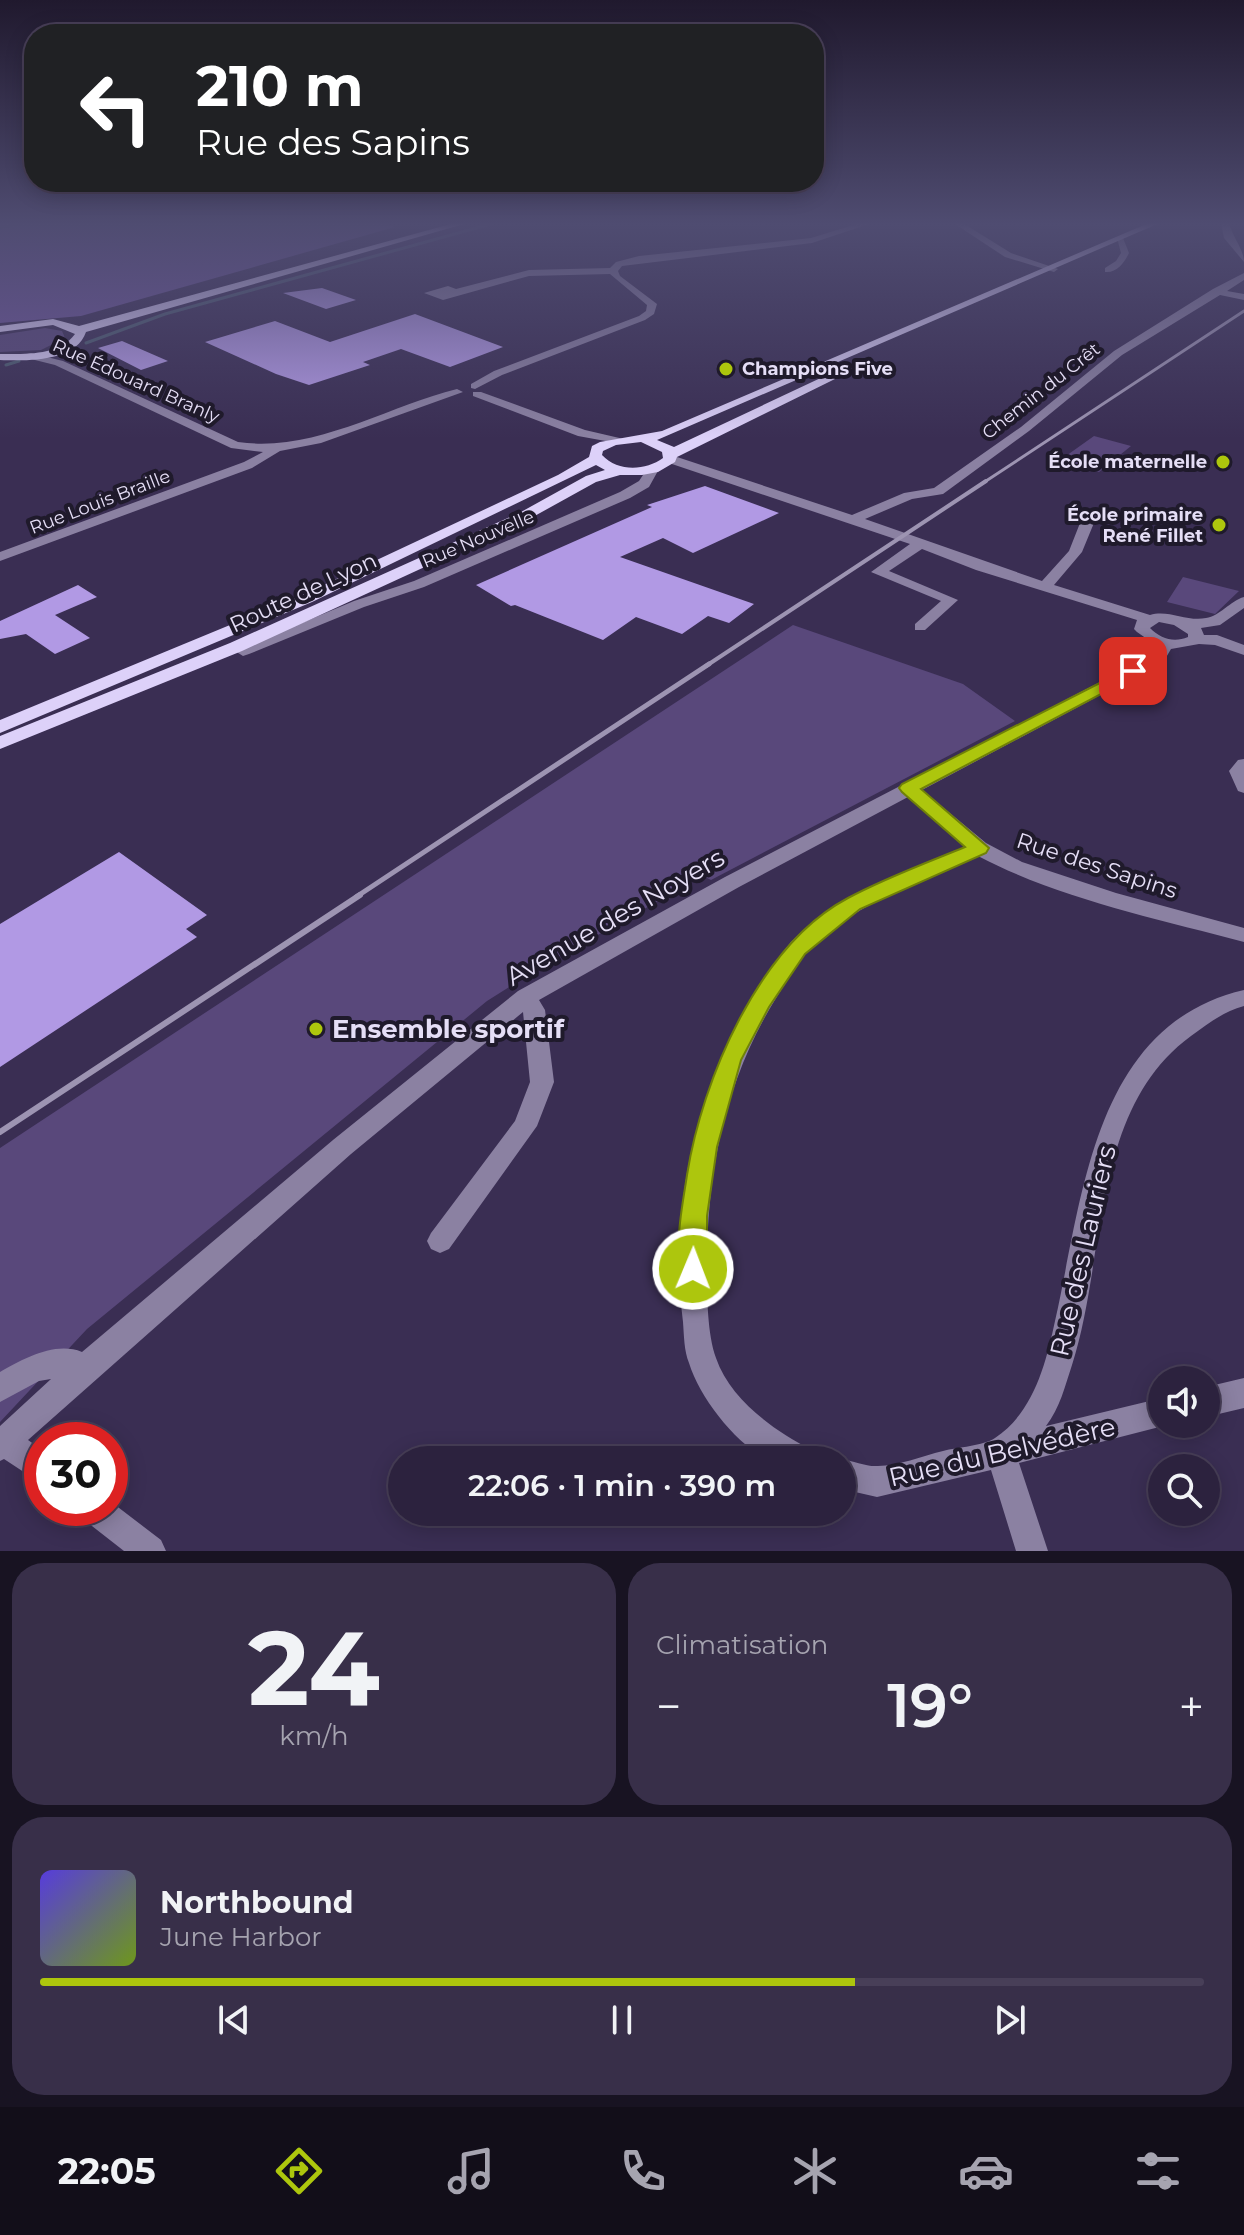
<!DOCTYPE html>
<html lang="fr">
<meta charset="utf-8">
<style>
body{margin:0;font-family:Montserrat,sans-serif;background:#382f49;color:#f1f3f6;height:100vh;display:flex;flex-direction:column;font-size:30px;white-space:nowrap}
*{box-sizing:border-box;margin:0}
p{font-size:26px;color:#a6a4b0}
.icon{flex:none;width:44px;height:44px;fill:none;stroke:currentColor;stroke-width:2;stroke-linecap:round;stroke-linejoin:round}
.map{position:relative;height:1551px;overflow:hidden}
.drawer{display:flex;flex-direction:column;gap:12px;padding:12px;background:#181322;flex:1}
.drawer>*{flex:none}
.hud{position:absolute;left:24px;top:24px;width:800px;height:168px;border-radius:32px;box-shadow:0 4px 20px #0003,0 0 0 2px #483f58;background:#202124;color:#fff;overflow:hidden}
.buttons{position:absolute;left:1148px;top:1366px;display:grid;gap:16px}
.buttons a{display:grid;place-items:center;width:72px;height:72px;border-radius:50%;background:#2c223e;box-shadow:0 4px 20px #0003,0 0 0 2px #483f58;font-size:40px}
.speed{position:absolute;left:24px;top:1422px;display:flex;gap:16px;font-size:40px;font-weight:700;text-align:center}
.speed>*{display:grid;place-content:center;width:104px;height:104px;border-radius:50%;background:#2c223e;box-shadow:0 4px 20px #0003,0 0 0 2px #483f58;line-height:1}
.speed .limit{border:12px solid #d22;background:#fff;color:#111}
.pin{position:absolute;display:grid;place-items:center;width:68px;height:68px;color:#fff;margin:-34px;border-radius:16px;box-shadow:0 4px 12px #0006}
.me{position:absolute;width:88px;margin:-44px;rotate:1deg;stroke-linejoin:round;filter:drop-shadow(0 0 6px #0008)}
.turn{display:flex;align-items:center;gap:28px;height:168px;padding:0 40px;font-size:36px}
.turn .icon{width:104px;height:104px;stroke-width:2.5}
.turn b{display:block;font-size:56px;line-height:68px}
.big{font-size:60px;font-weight:600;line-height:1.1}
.drawer .card{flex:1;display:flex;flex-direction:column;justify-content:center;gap:12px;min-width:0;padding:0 28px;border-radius:32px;background:#382f49}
.drawer .dial{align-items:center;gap:0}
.dial b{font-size:104px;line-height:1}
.song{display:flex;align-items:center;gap:24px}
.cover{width:96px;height:96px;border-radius:12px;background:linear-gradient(135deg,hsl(250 70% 55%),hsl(80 70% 35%))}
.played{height:8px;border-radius:4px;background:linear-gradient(90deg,#adc60d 70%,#483f58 70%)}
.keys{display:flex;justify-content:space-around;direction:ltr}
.heat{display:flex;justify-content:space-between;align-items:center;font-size:44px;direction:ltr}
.drawer .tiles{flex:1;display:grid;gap:12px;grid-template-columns:1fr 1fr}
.card:last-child{grid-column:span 2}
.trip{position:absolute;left:388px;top:1446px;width:468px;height:80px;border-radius:40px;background:#2c223e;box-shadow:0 4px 20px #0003,0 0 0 2px #483f58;font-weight:600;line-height:80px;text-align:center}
.menu{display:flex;height:128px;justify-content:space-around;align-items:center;background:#120e19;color:#a6a4b0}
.menu .icon{width:56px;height:56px}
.menu .current{color:#adc60d}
.menu b{font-size:36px;color:#f1f3f6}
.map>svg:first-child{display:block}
.green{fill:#59487b}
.forest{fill:#6e569b}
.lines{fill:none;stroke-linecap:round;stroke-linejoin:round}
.stream{stroke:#4d5d70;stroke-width:3}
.building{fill:#b199e4}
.minor{fill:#8b81a2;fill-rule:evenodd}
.major{fill:#ddd1f9;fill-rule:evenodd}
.rail-far3{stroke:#9d94b2;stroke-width:3}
.rail-far2{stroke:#9d94b2;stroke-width:4}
.rail-far1{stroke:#9d94b2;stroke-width:5}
.rail{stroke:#9d94b2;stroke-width:6}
.route{fill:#adc60d;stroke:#708108;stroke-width:2}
.poi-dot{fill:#adc60d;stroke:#1f1a2b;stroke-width:3}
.labels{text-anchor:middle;stroke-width:8;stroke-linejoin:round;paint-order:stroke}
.far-poi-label{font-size:18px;font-weight:bold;fill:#e5def6;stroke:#1f1a2b;text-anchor:end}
.far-street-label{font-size:18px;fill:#e5def6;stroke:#1f1a2b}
.street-label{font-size:22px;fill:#e5def6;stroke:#1f1a2b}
.near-street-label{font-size:26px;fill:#e5def6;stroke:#1f1a2b}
.near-poi-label{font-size:26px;font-weight:bold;fill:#e5def6;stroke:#1f1a2b;text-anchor:start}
</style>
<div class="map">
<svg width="1244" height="1551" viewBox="0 0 1244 1551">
<rect width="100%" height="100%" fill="#3a2e53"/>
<!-- green -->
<path class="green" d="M45 328 62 331 65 338 41 350 0 352V335Z
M1094 436 1131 446 1099 472 1056 463Z
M1183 577 1239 591 1215 614 1167 602Z
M793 625 963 684 1015 721 711 880 703 876 546 964 487 1001 87 1329 0 1422V1148Z"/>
<!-- forest -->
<path class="forest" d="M0 222H378L395 227 81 316 0 323Z"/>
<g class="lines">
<!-- stream -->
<path class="stream" d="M0 228 24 222
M86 343 165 314 498 222
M6 365 19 361"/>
</g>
<!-- building -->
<path class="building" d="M322 288 356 300 326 309 283 293Z
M415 314 503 347 450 367 401 349 363 362 370 365 309 385 276 374 205 342 275 321 330 342Z
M122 341 168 361 141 370 98 348Z
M705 486 779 513 693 553 663 538 620 557 754 604 729 623 708 616 682 634 636 617 603 640 515 605 511 606 476 585 652 507 647 505Z
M78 585 97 597 55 615 90 638 55 654 26 634 0 639V621Z
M119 852 207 915 186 929 197 937 0 1067V924Z"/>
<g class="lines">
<!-- minor -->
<path class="minor" d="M863 222H875L812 243 622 266 618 271 620 276 657 304 654 314 645 320 502 375 475 389 471 388V384L494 371 639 316 646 311 647 305 610 274 529 276 443 300 424 293 448 286 456 289 529 270 610 268 616 262 639 256 811 238Z
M952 222H961L1011 253 1058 269 1054 272 1005 257Z
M1221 222H1229C1232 237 1244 249 1244 262L1224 238Z
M1117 238H1123L1129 253C1124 263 1117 273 1105 272V268L1116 261 1121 253Z
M1244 273V280L1227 291 1244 294V300L1220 295 1122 355 1029 431 943 494 912 499 865 519 1042 581 1069 551 1082 518 1089 514 1096 518 1082 552 1054 585 1150 615C1168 609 1187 622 1206 618 1220 616 1230 601 1244 597V608L1220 625 1201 628 1204 635H1217L1244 645V655L1215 645 1199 644 1171 649 1164 661 922 790 986 843 1022 862 1116 893 1244 928V942C1155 918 1060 899 978 856 922 881 847 906 805 954 797 963 791 975 785 984 727 1071 707 1165 707 1267 707 1294 707 1333 716 1358 730 1399 773 1430 810 1449L814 1460H768C735 1443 700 1398 689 1363 684 1351 684 1335 683 1322 668 1203 698 1075 767 976 775 965 782 952 791 942 839 894 905 873 965 847L908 797 739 887 539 1000 545 1010 554 1082 537 1126 449 1249 440 1253 431 1249 427 1241 431 1233 515 1121 530 1082 523 1012 351 1154 28 1440 42 1450V1484L4 1459 0 1461V1426L51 1379 39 1381 0 1402V1372C23 1359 55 1341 82 1352L333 1140 518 991 725 877 1152 655 1157 646 1137 632 1134 629 1137 620 976 570 922 549 889 571 958 600 925 630H915V624L941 601 871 572 910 544 666 462V456H674L852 515 904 493 934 488 1021 427 1114 351 1213 289ZM1159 622 1174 625 1188 634V637C1174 643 1161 639 1150 628Z
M31 353 63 361 238 442C314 453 385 407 457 389L463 392 321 443 280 451 252 468 0 561V552L244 462 263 452 231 448 55 365 27 358V354Z
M473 392H481L585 430 628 440 622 444 578 436 473 396Z
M649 466 659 469 649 487 630 498 424 587 364 607 249 654 243 656 235 651 354 601 414 581 620 492 639 481Z
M1244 759V793L1238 791 1229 771 1238 760Z
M1244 990V1006C1224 1011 1208 1024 1191 1036 1090 1110 1107 1257 1072 1365 1065 1386 1060 1408 1046 1426L1162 1398V1424H1171L1019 1463 1048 1551H1016L991 1470 877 1497 842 1489V1460H839L842 1459C853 1461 867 1467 878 1466 898 1466 922 1456 943 1451 958 1447 983 1446 995 1438 1034 1412 1046 1363 1055 1321 1083 1198 1093 1025 1244 990Z
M1244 1378V1408L1206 1417V1387Z
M110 1501 161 1540 166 1551H124L83 1519 78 1508H110Z"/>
<!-- major -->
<path class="major" d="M458 222H471L86 332C76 362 27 361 0 360V354C25 354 59 356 75 334L53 325 0 332V326L53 319 79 326Z
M1151 222H1162L657 440 674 447 827 375 837 378 677 457 675 462 658 472 642 475H620L596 482 531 518 242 651 0 749V736L230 643 521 512 586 476 605 470 596 465 312 602 0 733V720L300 596 558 475 589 457 592 446 600 442 662 431ZM641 442 662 452 663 458C645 471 618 472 602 455L603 451 616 445Z"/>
<!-- rail-far3 -->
<path class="rail-far3" d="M983 483 1244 311"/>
<!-- rail-far2 -->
<path class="rail-far2" d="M706 666 986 481"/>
<!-- rail-far1 -->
<path class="rail-far1" d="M356 897 709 664"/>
<!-- rail -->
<path class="rail" d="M0 1132 360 895"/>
</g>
<!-- sky -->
<linearGradient id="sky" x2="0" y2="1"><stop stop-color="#20192e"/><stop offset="0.51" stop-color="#4f4c71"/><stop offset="1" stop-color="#4f4c71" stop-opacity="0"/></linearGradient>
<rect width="1244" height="439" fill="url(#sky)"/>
<!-- route -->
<path class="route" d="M1133 666 1141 671 1139 674 921 789 989 848 986 853 860 909 805 954 769 1007 741 1060 717 1147 707 1216V1269L703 1278 693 1281 684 1278C672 1252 683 1203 687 1175 702 1080 759 945 848 898 885 878 926 863 965 847L902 792 899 788 902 784Z"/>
<!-- markers -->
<g class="poi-dot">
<circle cx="726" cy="369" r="8"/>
<circle cx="1223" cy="462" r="8"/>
<circle cx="1219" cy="525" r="8"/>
<circle cx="316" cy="1029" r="8"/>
</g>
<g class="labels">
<!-- far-poi labels -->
<g class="far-poi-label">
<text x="742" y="375" text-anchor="start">Champions Five</text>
<text x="1207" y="468">École maternelle</text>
<text x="1203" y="521">École primaire<tspan x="1203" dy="21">René Fillet</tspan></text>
</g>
<!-- far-street labels -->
<g class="far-street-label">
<text transform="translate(136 381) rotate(24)" y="6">Rue Édouard Branly</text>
<text transform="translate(1041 391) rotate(-38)" y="6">Chemin du Crêt</text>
<text transform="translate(100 502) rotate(-21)" y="6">Rue Louis Braille</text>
<text transform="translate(478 539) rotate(-23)" y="6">Rue Nouvelle</text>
</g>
<!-- street labels -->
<g class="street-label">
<text transform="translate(303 592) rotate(-25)" y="8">Route de Lyon</text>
<text transform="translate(1097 865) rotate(18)" y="8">Rue des Sapins</text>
</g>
<!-- near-street labels -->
<g class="near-street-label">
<text transform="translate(615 917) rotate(-30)" y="9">Avenue des Noyers</text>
<text transform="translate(1083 1251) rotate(-77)" y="9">Rue des Lauriers</text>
<text transform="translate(1002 1452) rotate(-13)" y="9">Rue du Belvédère</text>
</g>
<!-- near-poi labels -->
<g class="near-poi-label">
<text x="332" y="1038">Ensemble sportif</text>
</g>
</g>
</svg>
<div class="buttons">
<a><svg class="icon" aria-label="sound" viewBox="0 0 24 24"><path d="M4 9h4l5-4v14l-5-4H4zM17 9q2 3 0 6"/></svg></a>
<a><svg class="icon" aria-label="search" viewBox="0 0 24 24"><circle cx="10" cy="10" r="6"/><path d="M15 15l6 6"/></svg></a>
</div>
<div class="speed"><div class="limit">30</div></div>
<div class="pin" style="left:1133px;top:671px;background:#d93025"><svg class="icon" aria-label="arrive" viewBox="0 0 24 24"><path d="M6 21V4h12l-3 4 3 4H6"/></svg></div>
<svg class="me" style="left:693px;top:1269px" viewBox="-20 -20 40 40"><circle r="17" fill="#adc60d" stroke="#fff" stroke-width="3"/><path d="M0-11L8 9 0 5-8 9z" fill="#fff"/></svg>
<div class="trip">22:06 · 1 min · 390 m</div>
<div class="hud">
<div class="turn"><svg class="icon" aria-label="left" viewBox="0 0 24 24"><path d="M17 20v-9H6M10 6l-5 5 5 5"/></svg><div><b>210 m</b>Rue des Sapins</div></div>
</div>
</div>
<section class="drawer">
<div class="tiles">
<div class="card dial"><b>24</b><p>km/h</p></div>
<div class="card"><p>Climatisation</p>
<div class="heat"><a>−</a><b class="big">19°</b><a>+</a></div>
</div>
<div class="card">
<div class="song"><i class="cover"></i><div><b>Northbound</b><p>June Harbor</p></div></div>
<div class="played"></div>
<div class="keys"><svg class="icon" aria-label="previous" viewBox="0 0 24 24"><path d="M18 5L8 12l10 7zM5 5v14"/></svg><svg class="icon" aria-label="pause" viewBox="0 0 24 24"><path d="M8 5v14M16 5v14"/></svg><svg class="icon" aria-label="next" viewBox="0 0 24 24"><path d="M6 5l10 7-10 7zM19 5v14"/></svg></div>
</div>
</div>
</section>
<nav class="menu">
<b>22:05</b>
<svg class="icon current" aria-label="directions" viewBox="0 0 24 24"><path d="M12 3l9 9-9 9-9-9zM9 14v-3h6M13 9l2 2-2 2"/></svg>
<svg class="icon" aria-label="music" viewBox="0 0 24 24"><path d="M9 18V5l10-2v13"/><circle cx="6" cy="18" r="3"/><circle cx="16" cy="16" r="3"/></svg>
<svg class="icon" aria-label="phone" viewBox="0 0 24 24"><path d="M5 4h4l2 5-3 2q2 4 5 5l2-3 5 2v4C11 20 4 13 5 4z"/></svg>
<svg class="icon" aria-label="climate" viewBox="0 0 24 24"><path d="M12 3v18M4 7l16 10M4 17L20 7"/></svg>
<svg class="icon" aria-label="car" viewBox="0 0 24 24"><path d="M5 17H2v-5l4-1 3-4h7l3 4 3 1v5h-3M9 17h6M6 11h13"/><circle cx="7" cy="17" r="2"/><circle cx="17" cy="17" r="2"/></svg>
<svg class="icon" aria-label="filters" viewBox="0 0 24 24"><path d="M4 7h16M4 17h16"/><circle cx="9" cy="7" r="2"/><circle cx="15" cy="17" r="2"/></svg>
</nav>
